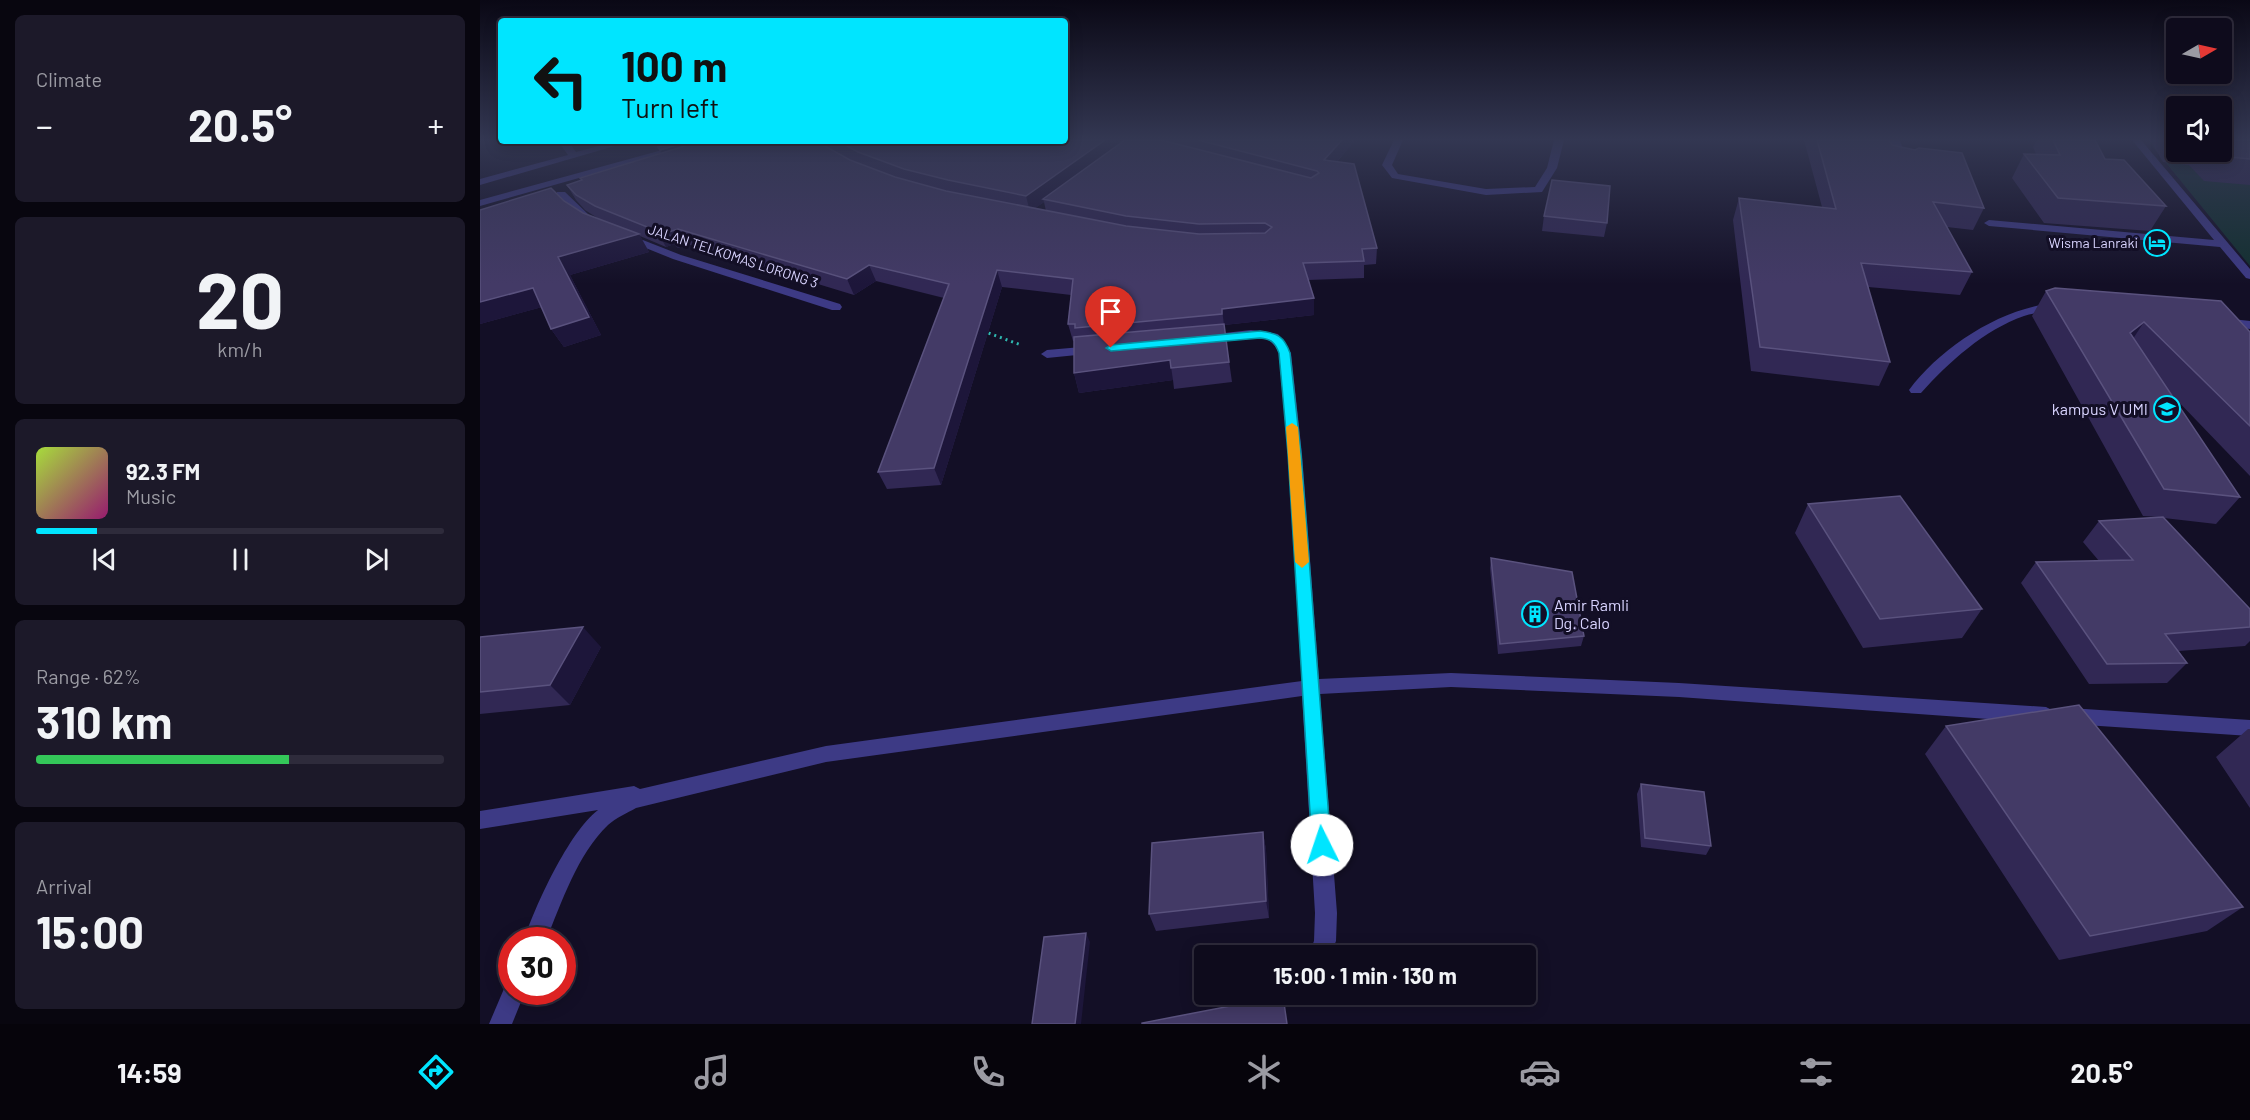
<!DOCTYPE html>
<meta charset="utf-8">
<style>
body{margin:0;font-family:Barlow,sans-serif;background:#1c1929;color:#f1f3f6;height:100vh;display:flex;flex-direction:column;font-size:22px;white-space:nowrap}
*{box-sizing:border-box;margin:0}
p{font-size:20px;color:#9b9ba3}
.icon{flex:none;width:33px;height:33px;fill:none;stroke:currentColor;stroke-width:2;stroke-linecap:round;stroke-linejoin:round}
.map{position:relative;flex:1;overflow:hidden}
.side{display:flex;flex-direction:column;gap:15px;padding:15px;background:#08060f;width:480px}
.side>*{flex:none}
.guide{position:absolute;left:18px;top:18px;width:570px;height:126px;border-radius:6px;box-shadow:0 3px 15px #0003,0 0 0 2px #2e2b3b;background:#00e5ff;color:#111;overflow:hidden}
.needle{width:39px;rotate:81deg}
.tools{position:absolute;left:1686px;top:18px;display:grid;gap:12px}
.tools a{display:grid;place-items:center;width:66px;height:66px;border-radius:6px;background:#0e0b1c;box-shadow:0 3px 15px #0003,0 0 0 2px #2e2b3b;font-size:30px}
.speed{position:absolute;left:18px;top:927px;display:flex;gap:12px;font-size:30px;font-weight:700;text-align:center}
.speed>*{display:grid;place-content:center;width:78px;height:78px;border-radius:50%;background:#0e0b1c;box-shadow:0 3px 15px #0003,0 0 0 2px #2e2b3b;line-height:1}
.speed .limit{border:9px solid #d22;background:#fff;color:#111}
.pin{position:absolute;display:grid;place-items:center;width:51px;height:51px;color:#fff;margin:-62px -26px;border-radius:50% 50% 50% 0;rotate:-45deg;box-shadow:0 0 6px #0007}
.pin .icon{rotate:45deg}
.me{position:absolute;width:66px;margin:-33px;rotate:356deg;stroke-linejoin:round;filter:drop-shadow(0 0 4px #0008)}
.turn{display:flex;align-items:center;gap:21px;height:126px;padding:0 24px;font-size:27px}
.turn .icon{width:78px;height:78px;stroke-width:2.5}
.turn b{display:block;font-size:42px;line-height:51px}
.big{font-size:45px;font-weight:700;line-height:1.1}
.side .tile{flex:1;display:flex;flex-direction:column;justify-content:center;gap:9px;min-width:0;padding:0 21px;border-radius:9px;background:#1c1929}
.side .dial{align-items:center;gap:0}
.dial b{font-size:78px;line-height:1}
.song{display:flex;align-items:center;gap:18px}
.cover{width:72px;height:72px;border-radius:9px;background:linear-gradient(135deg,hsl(80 70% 55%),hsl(320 70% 35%))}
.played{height:6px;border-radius:3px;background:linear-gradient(90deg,#00e5ff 15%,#2e2b3b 15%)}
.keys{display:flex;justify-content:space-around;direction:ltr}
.heat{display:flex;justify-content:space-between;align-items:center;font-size:33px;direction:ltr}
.charge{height:9px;border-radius:4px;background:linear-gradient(90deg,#34c759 62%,#2e2b3b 0)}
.trip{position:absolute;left:714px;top:945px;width:342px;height:60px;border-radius:6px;background:#0e0b1c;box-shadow:0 3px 15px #0003,0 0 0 2px #2e2b3b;font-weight:700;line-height:60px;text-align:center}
.menu{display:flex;height:96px;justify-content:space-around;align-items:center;background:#06040b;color:#9b9ba3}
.menu .icon{width:42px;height:42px}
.menu .active{color:#00e5ff}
.menu b{font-size:27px;color:#f1f3f6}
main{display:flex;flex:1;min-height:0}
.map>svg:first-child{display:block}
.green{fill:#12302f}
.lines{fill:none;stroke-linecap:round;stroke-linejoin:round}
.path{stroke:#2fb8b0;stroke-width:3;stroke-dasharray:2 4;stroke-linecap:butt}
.minor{fill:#3d3a85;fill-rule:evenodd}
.wall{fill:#312854;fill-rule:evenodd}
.shaded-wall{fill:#1d163a}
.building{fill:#433a66;stroke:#5a527e;stroke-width:1.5}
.route{fill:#00e5ff;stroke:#0095a6;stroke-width:1.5}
.slow{fill:#f59e0b}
.labels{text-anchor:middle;stroke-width:6;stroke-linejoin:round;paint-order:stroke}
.far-poi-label{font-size:14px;fill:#d9d4ff;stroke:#130f26;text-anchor:end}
.far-street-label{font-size:14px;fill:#d9d4ff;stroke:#130f26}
.poi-label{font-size:16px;fill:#d9d4ff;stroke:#130f26;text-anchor:end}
</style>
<main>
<section class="side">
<div class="tile"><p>Climate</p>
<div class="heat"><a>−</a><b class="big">20.5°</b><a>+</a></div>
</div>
<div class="tile dial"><b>20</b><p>km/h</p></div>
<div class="tile">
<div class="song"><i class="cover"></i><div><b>92.3 FM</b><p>Music</p></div></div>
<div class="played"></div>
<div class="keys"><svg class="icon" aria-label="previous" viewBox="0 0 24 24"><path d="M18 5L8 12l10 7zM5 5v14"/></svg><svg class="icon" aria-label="pause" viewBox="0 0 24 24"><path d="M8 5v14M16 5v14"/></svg><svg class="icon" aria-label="next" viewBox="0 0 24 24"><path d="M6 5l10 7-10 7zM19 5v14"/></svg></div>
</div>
<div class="tile"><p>Range · 62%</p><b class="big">310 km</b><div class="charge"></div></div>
<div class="tile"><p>Arrival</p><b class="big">15:00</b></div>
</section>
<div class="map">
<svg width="1770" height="1024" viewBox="0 0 1770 1024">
<rect width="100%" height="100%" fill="#130f26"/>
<!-- green -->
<path class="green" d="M1669 142 1696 146V152H1737L1770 156V266Z"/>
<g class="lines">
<!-- path -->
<path class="path" d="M503 331 541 345"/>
<!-- minor -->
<path class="minor" d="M914 140H923L912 165 918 174 1006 189 1055 187 1067 168 1074 140H1084L1077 168 1062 192 1006 195 912 178 902 165Z
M1410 140H1420L1428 166 1426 168 1418 166Z
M1652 140H1661L1770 269V279L1766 278 1740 247 1509 226 1504 223 1509 220 1734 240Z
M78 141H88L96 152 137 141H152L0 185V179L88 155Z
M215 141H230L0 206V200Z
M77 192H85L111 217V221H103L77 196Z
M145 233 201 255 360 304 362 307 360 310H352L193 259 141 238V234Z
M1576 303 1582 307 1580 310C1568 312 1556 312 1544 316 1504 330 1469 362 1441 393H1431L1429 390C1461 347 1522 307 1576 303Z
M1743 318 1770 321V329L1739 325 1737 322Z
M771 330 798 334 811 353 822 454 839 679 971 673 1199 683 1566 707 1572 710 1575 715 1572 720 1566 723 1199 697 971 687 840 694 857 913 856 941 850 956H828L834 941 835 913 822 696 346 762 156 808C147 813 136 818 128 825 97 855 82 902 66 940H44C55 906 89 832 118 810L0 829V811L154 786 160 789 346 746 822 681 808 454 799 353C782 316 738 354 721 339L727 335Z
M613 346 619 350 617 353 567 358 561 354 567 350Z
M1590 708 1770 720V736L1590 724 1584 721 1581 716 1584 711Z
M32 982V992H45L32 1024H9L26 984Z"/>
</g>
<!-- wall -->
<path class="wall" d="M585 140H875L857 162 897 248 896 264 884 265V278L828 280 834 298V315L744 325 752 382 694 389 693 380 599 393 594 373V341H593L588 324 591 295 522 287 461 485 407 489 398 472 464 298 396 281 374 295 207 244 198 248 194 244 186 247 160 236 169 252 90 275 121 335 84 347 71 329 62 307 0 324V210L84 201 103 213 119 219 105 210 96 200 87 185 101 181 100 178 181 153 179 149H176L169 141H336L373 161 337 141ZM564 202 566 211 555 208Z
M1324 140H1409L1412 145 1504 208 1493 230 1467 227 1492 272 1480 295 1388 287 1410 362 1399 386 1271 371 1253 220 1259 198 1342 207Z
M1557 140H1615L1625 159 1686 206 1670 231 1564 223 1532 178 1544 154H1556L1553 147Z
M1670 140H1696V152H1742L1770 159V185L1724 181 1709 165 1683 162Z
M1064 216 1127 223 1124 237 1062 231Z
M1566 291 1770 332V476L1691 394 1760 497 1736 524 1684 518 1770 609V641L1765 646 1699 651 1707 663 1687 683 1609 684 1541 583 1556 562 1619 561 1603 542 1619 521 1678 517 1663 516 1552 316Z
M1328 504 1502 609 1482 638 1383 648 1315 533Z
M1011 558 1104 636 1101 646 1018 654 1010 568Z
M0 637 121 647 90 705 0 714Z
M1466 726 1763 907 1727 931 1579 960 1445 754Z
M1768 729H1770V808L1736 757Z
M1161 784 1231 846 1226 855 1161 847 1157 794Z
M783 832 786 850 789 918 676 931 669 914Z"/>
<!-- shaded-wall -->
<path class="shaded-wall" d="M625 140H649L563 199 564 202 550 212 546 196Z
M862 140 875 141 845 175 844 160Z
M172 141H206L176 149Z
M210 141H246L185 159 180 150Z
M186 229 194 244 186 247 177 231Z
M198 229 207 244 198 248 189 232Z
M159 234 169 252 90 275 121 335 84 347 71 329 78 257Z
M389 265 396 281 374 295 367 279Z
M517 270 522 287 461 485 454 468Z
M53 288 66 306 0 324V302Z
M834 298V315L744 325 742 309Z
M1664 322 1647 348 1650 333Z
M690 360 693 380 599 393 594 373Z
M103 627 121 647 90 705 70 685Z
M783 832 786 850 789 918 786 901Z
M606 933 610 942 601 1024H595Z"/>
<!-- building -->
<path class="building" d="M585 140H625L546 196 468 180 424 169 378 152 358 141Z
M645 140H681L831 178 839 173 837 171 718 140H862L844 160 874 164 897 248 882 249 884 261 823 263 834 298 742 309V314L595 328V324H588L593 279 517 270 454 468 398 472 469 284 389 265 367 279 198 229 189 232 186 229 177 231 115 206 96 195 87 185 102 180 100 178 221 141H336L370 160 415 177 466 191 646 226 719 234 785 233 792 227 785 223 719 224 646 216 563 199Z
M1337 140H1409L1412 145 1435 150 1439 148 1482 153 1504 208 1453 202 1492 272 1381 263 1410 362 1280 347 1259 198 1356 209Z
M1573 140H1615L1625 159 1644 160 1686 206 1578 198 1544 154 1580 155Z
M1742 140H1770V159L1740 156 1736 152H1742Z
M201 141H210L180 150 178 147Z
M1072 180 1130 186 1127 223 1064 216Z
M71 188 84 201 103 213 159 234 78 257 109 317 71 329 53 288 0 302V210Z
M1575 288 1741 301 1770 332V426L1664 322 1650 333 1760 497 1684 489 1566 291Z
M744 324 749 362 691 368 690 360 594 373V337Z
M1420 496 1502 609 1400 619 1328 504Z
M1683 517 1770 609V627L1685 634 1707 663 1627 664 1556 562 1653 560 1619 521Z
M1011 558 1092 572 1104 636 1020 644Z
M103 627 70 685 0 692V637Z
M1599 705 1763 907 1610 936 1466 726Z
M1161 784 1224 792 1231 846 1165 838Z
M783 832 786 901 669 914 672 843Z
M606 933 595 1024H552L564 937Z
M803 996 807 1024H662V1023Z"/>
<!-- sky -->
<linearGradient id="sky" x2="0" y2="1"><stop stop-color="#0a0815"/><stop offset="0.49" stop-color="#333752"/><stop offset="1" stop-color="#333752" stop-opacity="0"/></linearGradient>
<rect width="1770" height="284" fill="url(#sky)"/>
<!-- route -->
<path class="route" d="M780 331C797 333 804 336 810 353L821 454 851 845 848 852 842 854 835 852 832 845 808 454 799 353C795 342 791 339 780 338L631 351 626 348 631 345Z"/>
<!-- slow -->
<path class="slow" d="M812 423 818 427 829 562 822 568 815 562 806 427Z"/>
<!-- icons -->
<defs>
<symbol id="hotel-ring" viewBox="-11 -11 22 22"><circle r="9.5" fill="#130f26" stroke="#00e5ff" stroke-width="1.5"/><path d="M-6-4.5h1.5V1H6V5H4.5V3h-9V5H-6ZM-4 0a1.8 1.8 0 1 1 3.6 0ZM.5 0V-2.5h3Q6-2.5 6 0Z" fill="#00e5ff"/></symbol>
<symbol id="university-ring" viewBox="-11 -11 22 22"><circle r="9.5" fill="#130f26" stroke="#00e5ff" stroke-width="1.5"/><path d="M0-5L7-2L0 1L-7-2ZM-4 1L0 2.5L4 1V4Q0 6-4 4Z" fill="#00e5ff"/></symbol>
<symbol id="building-ring" viewBox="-11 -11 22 22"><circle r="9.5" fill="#130f26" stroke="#00e5ff" stroke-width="1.5"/><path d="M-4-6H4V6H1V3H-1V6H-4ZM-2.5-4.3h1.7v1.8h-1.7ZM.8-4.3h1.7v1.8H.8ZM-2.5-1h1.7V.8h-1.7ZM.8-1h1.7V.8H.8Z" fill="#00e5ff"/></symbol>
</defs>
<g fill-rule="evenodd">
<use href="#hotel-ring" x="1662" y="228" width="30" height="30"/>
<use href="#university-ring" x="1672" y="394" width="30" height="30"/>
<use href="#building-ring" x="1040" y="599" width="30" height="30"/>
</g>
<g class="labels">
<!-- far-poi labels -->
<g class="far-poi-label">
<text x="1658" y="248">Wisma Lanraki</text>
</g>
<!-- far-street labels -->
<g class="far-street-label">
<text transform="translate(253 256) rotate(18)" y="5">JALAN TELKOMAS LORONG 3</text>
</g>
<!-- poi labels -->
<g class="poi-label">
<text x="1668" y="415">kampus V UMI</text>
<text x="1074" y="611" text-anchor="start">Amir Ramli<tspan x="1074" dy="18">Dg. Calo</tspan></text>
</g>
</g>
</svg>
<div class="tools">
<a><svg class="needle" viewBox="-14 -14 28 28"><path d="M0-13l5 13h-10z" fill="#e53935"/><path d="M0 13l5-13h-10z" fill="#9b9ba3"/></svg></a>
<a><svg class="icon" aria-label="sound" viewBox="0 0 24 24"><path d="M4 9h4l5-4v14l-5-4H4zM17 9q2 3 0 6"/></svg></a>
</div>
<div class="speed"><div class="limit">30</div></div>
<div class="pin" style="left:631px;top:348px;background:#d93025"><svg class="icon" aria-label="arrive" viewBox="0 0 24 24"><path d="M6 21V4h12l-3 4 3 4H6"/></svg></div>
<svg class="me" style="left:842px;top:845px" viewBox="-20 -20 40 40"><circle r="19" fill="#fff"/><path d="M0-13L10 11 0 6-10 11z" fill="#00e5ff"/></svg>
<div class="trip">15:00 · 1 min · 130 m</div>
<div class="guide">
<div class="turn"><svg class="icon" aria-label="left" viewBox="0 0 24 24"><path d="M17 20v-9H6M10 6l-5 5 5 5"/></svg><div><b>100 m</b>Turn left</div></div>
</div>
</div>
</main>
<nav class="menu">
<b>14:59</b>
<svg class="icon active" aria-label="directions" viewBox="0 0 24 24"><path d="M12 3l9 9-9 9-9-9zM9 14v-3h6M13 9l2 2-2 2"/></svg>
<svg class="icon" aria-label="music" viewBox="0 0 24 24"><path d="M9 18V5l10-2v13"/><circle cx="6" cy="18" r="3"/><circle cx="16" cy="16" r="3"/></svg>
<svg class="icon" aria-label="phone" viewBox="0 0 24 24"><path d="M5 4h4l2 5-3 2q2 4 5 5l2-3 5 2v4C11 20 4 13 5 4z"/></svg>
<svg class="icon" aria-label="climate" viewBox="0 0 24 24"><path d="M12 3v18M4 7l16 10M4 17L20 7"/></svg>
<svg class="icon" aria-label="car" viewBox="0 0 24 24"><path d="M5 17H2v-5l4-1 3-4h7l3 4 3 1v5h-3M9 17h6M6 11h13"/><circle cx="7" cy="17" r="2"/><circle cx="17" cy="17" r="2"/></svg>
<svg class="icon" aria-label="filters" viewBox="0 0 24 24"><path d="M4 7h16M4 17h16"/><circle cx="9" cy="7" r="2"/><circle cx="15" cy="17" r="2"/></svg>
<b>20.5°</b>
</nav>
